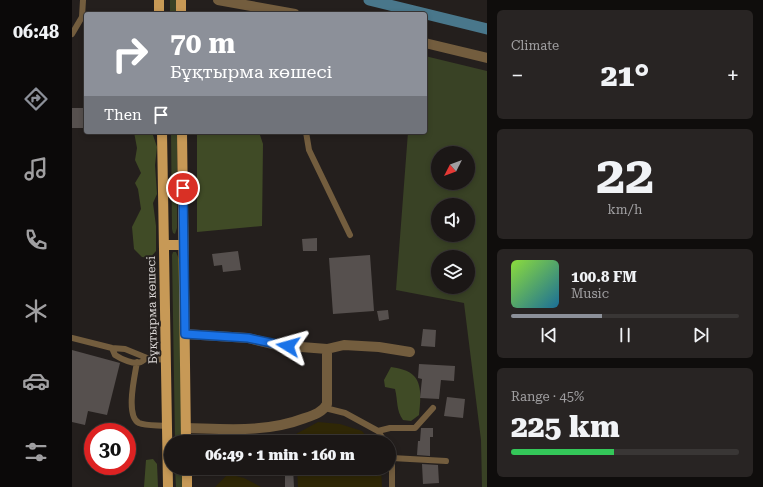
<!DOCTYPE html>
<meta charset="utf-8">
<style>
body{margin:0;font-family:"Roboto Serif",serif;background:#282423;color:#f1f3f6;height:100vh;display:flex;flex-direction:column;font-size:15px;white-space:nowrap}
*{box-sizing:border-box;margin:0}
p{font-size:13px;color:#a09fa1}
.icon{flex:none;width:22px;height:22px;fill:none;stroke:currentColor;stroke-width:2;stroke-linecap:round;stroke-linejoin:round}
.map{position:relative;flex:1;overflow:hidden}
.drawer{display:flex;flex-direction:column;gap:10px;padding:10px;background:#0f0d0c;width:276px}
.drawer>*{flex:none}
.top-card{position:absolute;left:12px;top:12px;width:343px;height:122px;border-radius:4px;box-shadow:0 2px 6px #0003,0 0 0 1px #393635;background:#8c9099;color:#fff;overflow:hidden}
.needle{width:26px;rotate:228deg}
.buttons{position:absolute;left:359px;top:146px;display:grid;gap:8px}
.buttons a{display:grid;place-items:center;width:44px;height:44px;border-radius:50%;background:#1b1716;box-shadow:0 2px 6px #0003,0 0 0 1px #393635;font-size:20px}
.speed{position:absolute;left:12px;top:423px;display:flex;gap:8px;font-size:20px;font-weight:700;text-align:center}
.speed>*{display:grid;place-content:center;width:52px;height:52px;border-radius:50%;background:#1b1716;box-shadow:0 2px 6px #0003,0 0 0 1px #393635;line-height:1}
.speed .limit{border:6px solid #d22;background:#fff;color:#111}
.pin{position:absolute;display:grid;place-items:center;width:34px;height:34px;color:#fff;margin:-17px;border:2px solid #fff;border-radius:50%;box-shadow:0 1px 4px #0007}
.me{position:absolute;width:44px;margin:-22px;rotate:278deg;stroke-linejoin:round;filter:drop-shadow(0 0 3px #0008)}
.turn{display:flex;align-items:center;gap:14px;height:84px;padding:0 20px;font-size:18px}
.turn .icon{width:52px;height:52px;stroke-width:2.5}
.turn b{display:block;font-size:28px;line-height:34px}
.then{display:flex;align-items:center;height:38px;padding:0 20px;background:#0003;gap:8px;font-size:15px}
.big{font-size:30px;font-weight:800;line-height:1.1}
.drawer .tile{flex:1;display:flex;flex-direction:column;justify-content:center;gap:6px;min-width:0;padding:0 14px;border-radius:6px;background:#282423}
.drawer .dial{align-items:center;gap:0}
.dial b{font-size:52px;line-height:1}
.song{display:flex;align-items:center;gap:12px}
.cover{width:48px;height:48px;border-radius:6px;background:linear-gradient(135deg,hsl(90 70% 55%),hsl(200 70% 35%))}
.played{height:4px;border-radius:2px;background:linear-gradient(90deg,#8c9099 40%,#393635 40%)}
.keys{display:flex;justify-content:space-around;direction:ltr}
.heat{display:flex;justify-content:space-between;align-items:center;font-size:22px;direction:ltr}
.charge{height:6px;border-radius:3px;background:linear-gradient(90deg,#34c759 45%,#393635 0)}
.trip{position:absolute;left:92px;top:435px;width:232px;height:40px;border-radius:20px;background:#1b1716;box-shadow:0 2px 6px #0003,0 0 0 1px #393635;font-weight:800;line-height:40px;text-align:center}
main{display:flex;flex:1;min-height:0}
.tab-bar{display:flex;flex-direction:column;width:72px;justify-content:space-around;align-items:center;background:#0b0909;color:#a09fa1}
.tab-bar .icon{width:28px;height:28px}
.tab-bar .current{color:#8c9099}
.tab-bar b{font-size:18px;color:#f1f3f6}
.map>svg:first-child{display:block}
.green{fill:#394225;fill-rule:evenodd}
.forest{fill:#404b26}
.sand{fill:#2f2706}
.lines{fill:none;stroke-linecap:round;stroke-linejoin:round}
.canal{stroke:#49778b;stroke-width:11}
.building{fill:#56504e}
.service{stroke:#735d3e;stroke-width:6}
.minor{stroke:#735d3e;stroke-width:10}
.tertiary{stroke:#735d3e;stroke-width:10}
.primary{stroke:#c79956;stroke-width:10}
.route-casing{stroke:#114b97;stroke-width:10}
.route{stroke:#1a73e8;stroke-width:7}
.labels{text-anchor:middle;stroke-width:4;stroke-linejoin:round;paint-order:stroke}
.street-label{font-size:12px;fill:#dcd8d7;stroke:#241f1d}
</style>
<main>
<nav class="tab-bar">
<b>06:48</b>
<svg class="icon current" aria-label="directions" viewBox="0 0 24 24"><path d="M12 3l9 9-9 9-9-9zM9 14v-3h6M13 9l2 2-2 2"/></svg>
<svg class="icon" aria-label="music" viewBox="0 0 24 24"><path d="M9 18V5l10-2v13"/><circle cx="6" cy="18" r="3"/><circle cx="16" cy="16" r="3"/></svg>
<svg class="icon" aria-label="phone" viewBox="0 0 24 24"><path d="M5 4h4l2 5-3 2q2 4 5 5l2-3 5 2v4C11 20 4 13 5 4z"/></svg>
<svg class="icon" aria-label="climate" viewBox="0 0 24 24"><path d="M12 3v18M4 7l16 10M4 17L20 7"/></svg>
<svg class="icon" aria-label="car" viewBox="0 0 24 24"><path d="M5 17H2v-5l4-1 3-4h7l3 4 3 1v5h-3M9 17h6M6 11h13"/><circle cx="7" cy="17" r="2"/><circle cx="17" cy="17" r="2"/></svg>
<svg class="icon" aria-label="filters" viewBox="0 0 24 24"><path d="M4 7h16M4 17h16"/><circle cx="9" cy="7" r="2"/><circle cx="15" cy="17" r="2"/></svg>
</nav>
<div class="map">
<svg width="415" height="487" viewBox="0 0 415 487">
<rect width="100%" height="100%" fill="#241f1d"/>
<!-- green -->
<path class="green" d="M98 0H105V14H98Z
M353 56 415 71V487H410L409 440 392 303 324 290 336 132H353ZM366 153H396V183H366ZM366 205H396V235H366ZM366 257H396V287H366Z
M99 132H105V228L103 234 101 233 100 229Z
M101 252H104L107 259 110 442H103L100 255Z
M103 468H110V487H104Z"/>
<!-- forest -->
<path class="forest" d="M62 132H80L85 147 83 165 85 194 81 203 84 226V251L78 258 70 257 62 249 60 227 69 209 66 189 63 183 69 173 63 160 65 148Z
M125 132H187L191 144 190 226 125 232Z
M319 367C326 368 337 370 342 376 351 385 348 404 347 415L339 421 331 420C324 410 326 401 323 389L313 387 312 380Z
M81 459 85 464 86 487H72L74 460Z"/>
<!-- sand -->
<path class="sand" d="M246 422 268 424 290 431 299 442H224V434Z
M225 468H309L310 487H226Z
M156 474 172 478 189 487H143Z"/>
<g class="lines">
<!-- canal -->
<path class="canal" d="M297 0 415 29"/>
</g>
<!-- building -->
<path class="building" d="M0 108H14V128H0Z
M245 238V251H231L230 239Z
M166 251 169 270 151 272 150 265 142 266 140 254Z
M298 255 302 311 261 314 257 258Z
M316 310 317 319 307 321 305 311Z
M351 329 364 330 363 347 349 346Z
M0 350 48 363 35 415 16 411 13 425 0 422Z
M347 364 383 366 382 381 369 380 367 399 348 398 350 379 346 378Z
M375 397 393 399 391 418 372 416Z
M349 428H361V437H358V456L345 455 346 441H348Z
M350 464 366 465 367 483 351 484Z
M213 468H221L222 487H213Z"/>
<g class="lines">
<!-- service -->
<path class="service" d="M0 34 10 17 11 0
M234 132 237 150 278 235
M0 338 40 348 53 349 75 358 94 360
M40 348 43 355C49 359 62 365 69 362 70 362 74 358 75 358
M65 362C63 375 53 416 67 423 74 426 86 425 95 426
M253 408 273 413 306 431 313 442
M306 431 318 428H343L361 408
M317 448 320 458V487
M320 458 374 461"/>
<!-- minor -->
<path class="minor" d="M113 334 176 338 204 345 255 349
M114 428C155 429 194 433 233 418 242 415 251 412 255 404V349L272 345 307 347 338 352"/>
<!-- tertiary -->
<path class="tertiary" d="M146 0 223 14
M353 43 415 58"/>
<!-- primary -->
<path class="primary" d="M87 0V14
M109 0V14
M90 132 96 487
M110 132 114 442
M92 245H111
M115 468V487"/>
</g>
<g class="lines">
<defs>
<path id="route" d="M111 188 113 334 176 338 204 344 216 346"/>
</defs>
<!-- route casing -->
<use href="#route" class="route-casing"/>
<!-- route -->
<use href="#route" class="route"/>
</g>
<g class="labels">
<!-- street labels -->
<g class="street-label">
<text transform="translate(80 310) rotate(-91)" y="4">Бұқтырма көшесі</text>
</g>
</g>
</svg>
<div class="buttons">
<a><svg class="needle" viewBox="-14 -14 28 28"><path d="M0-13l5 13h-10z" fill="#e53935"/><path d="M0 13l5-13h-10z" fill="#a09fa1"/></svg></a>
<a><svg class="icon" aria-label="sound" viewBox="0 0 24 24"><path d="M4 9h4l5-4v14l-5-4H4zM17 9q2 3 0 6"/></svg></a>
<a><svg class="icon" aria-label="layers" viewBox="0 0 24 24"><path d="M12 4l9 5-9 5-9-5zM3 14l9 5 9-5"/></svg></a>
</div>
<div class="speed"><div class="limit">30</div></div>
<div class="pin" style="left:111px;top:188px;background:#d93025"><svg class="icon" aria-label="arrive" viewBox="0 0 24 24"><path d="M6 21V4h12l-3 4 3 4H6"/></svg></div>
<svg class="me" style="left:216px;top:346px" viewBox="-20 -20 40 40"><path d="M0-17L14 15 0 8-14 15z" fill="#1a73e8" stroke="#fff" stroke-width="4"/></svg>
<div class="trip">06:49 · 1 min · 160 m</div>
<div class="top-card">
<div class="turn"><svg class="icon" aria-label="right" viewBox="0 0 24 24"><path d="M7 20v-9h11M14 6l5 5-5 5"/></svg><div><b>70 m</b>Бұқтырма көшесі</div></div>
<div class="then">Then<svg class="icon" aria-label="arrive" viewBox="0 0 24 24"><path d="M6 21V4h12l-3 4 3 4H6"/></svg></div>
</div>
</div>
<section class="drawer">
<div class="tile"><p>Climate</p>
<div class="heat"><a>−</a><b class="big">21°</b><a>+</a></div>
</div>
<div class="tile dial"><b>22</b><p>km/h</p></div>
<div class="tile">
<div class="song"><i class="cover"></i><div><b>100.8 FM</b><p>Music</p></div></div>
<div class="played"></div>
<div class="keys"><svg class="icon" aria-label="previous" viewBox="0 0 24 24"><path d="M18 5L8 12l10 7zM5 5v14"/></svg><svg class="icon" aria-label="pause" viewBox="0 0 24 24"><path d="M8 5v14M16 5v14"/></svg><svg class="icon" aria-label="next" viewBox="0 0 24 24"><path d="M6 5l10 7-10 7zM19 5v14"/></svg></div>
</div>
<div class="tile"><p>Range · 45%</p><b class="big">225 km</b><div class="charge"></div></div>
</section>
</main>
